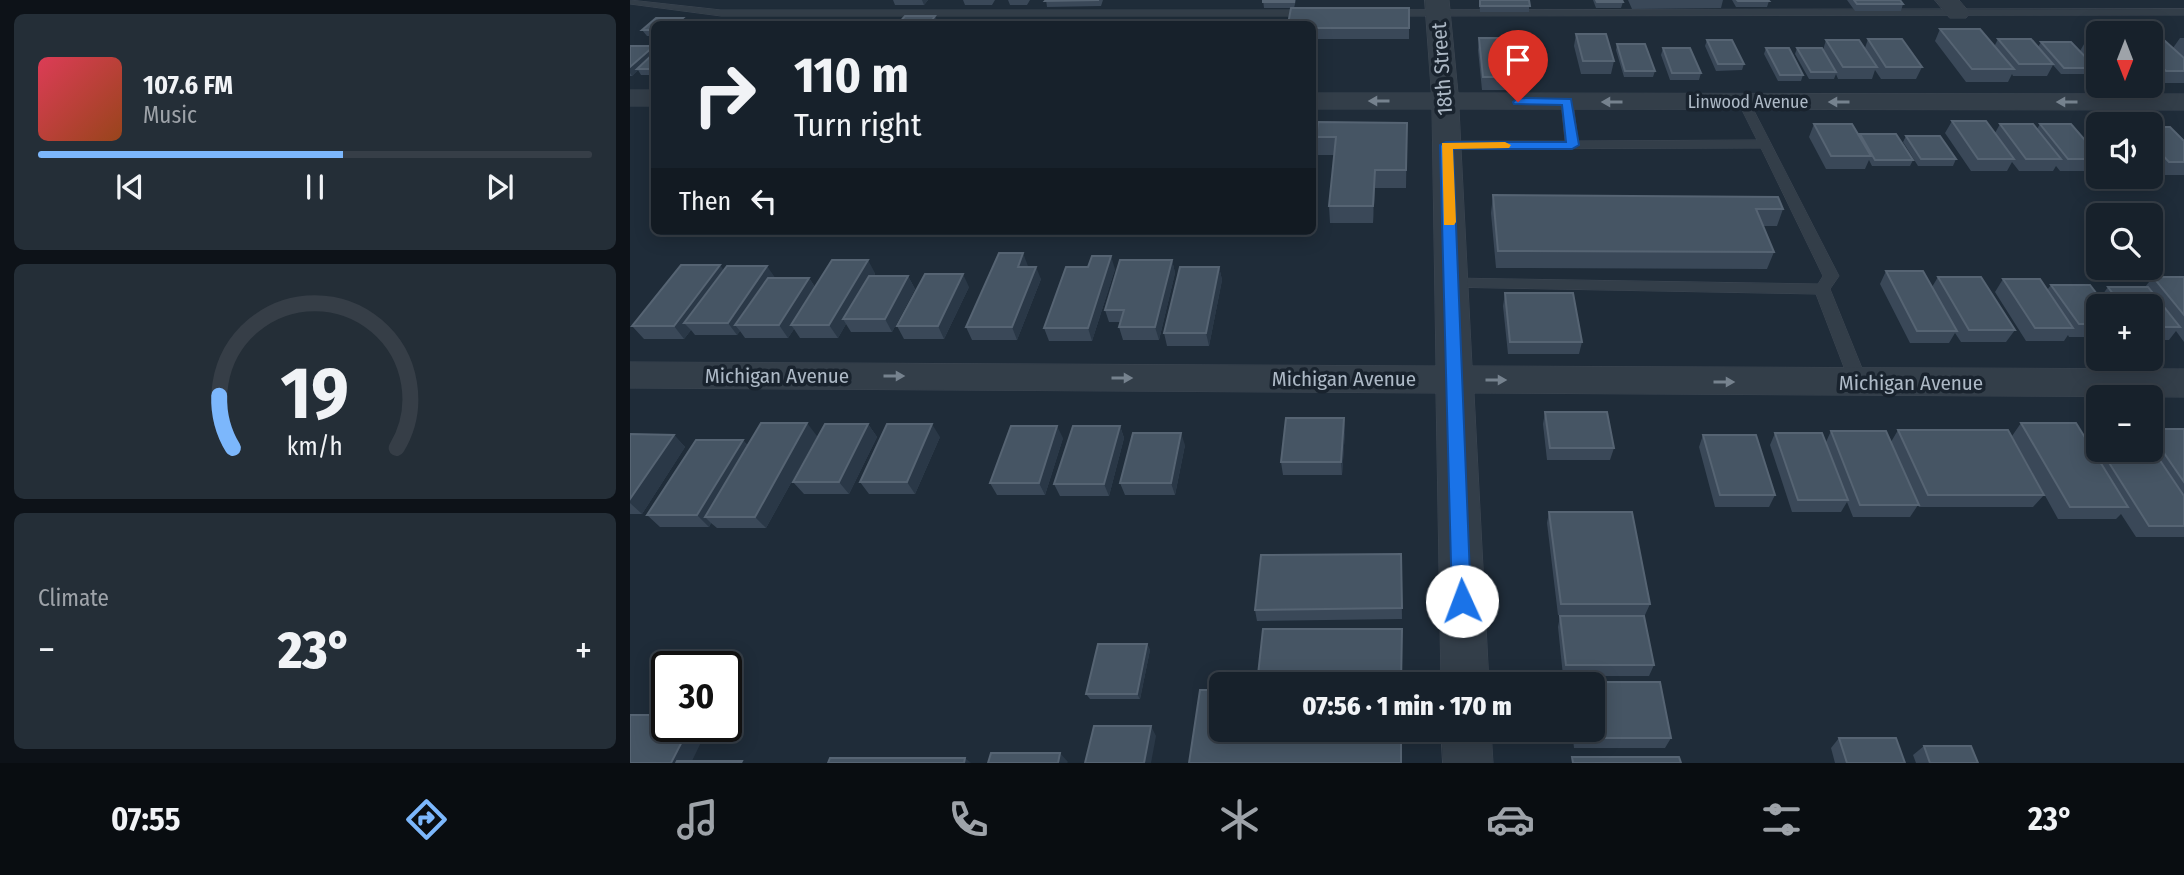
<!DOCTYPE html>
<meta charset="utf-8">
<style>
body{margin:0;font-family:"Fira Sans Condensed",sans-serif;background:#242e37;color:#f1f3f6;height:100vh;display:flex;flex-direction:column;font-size:26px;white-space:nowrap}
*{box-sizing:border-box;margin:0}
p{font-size:23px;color:#9ea3a9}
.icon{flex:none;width:38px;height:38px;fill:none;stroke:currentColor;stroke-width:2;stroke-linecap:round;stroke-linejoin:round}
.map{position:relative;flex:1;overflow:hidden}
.panel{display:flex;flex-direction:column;gap:14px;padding:14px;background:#0d1218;width:630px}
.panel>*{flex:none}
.top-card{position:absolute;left:21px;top:21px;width:665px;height:214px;border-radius:10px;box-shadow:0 4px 18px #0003,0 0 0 2px #363e47;background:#17212b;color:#f1f3f6;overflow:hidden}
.needle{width:46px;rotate:180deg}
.tools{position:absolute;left:1456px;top:21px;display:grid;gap:14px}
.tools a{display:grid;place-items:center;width:77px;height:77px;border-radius:10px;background:#17212b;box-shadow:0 4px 18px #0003,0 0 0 2px #363e47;font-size:35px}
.speed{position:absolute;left:21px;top:651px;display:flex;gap:14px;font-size:35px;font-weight:700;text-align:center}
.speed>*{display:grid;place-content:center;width:91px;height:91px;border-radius:50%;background:#17212b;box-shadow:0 4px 18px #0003,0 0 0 2px #363e47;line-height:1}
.speed .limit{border:4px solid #111;border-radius:10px;background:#fff;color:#111}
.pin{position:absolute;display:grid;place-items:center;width:60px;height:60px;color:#fff;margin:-72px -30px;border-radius:50% 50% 50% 0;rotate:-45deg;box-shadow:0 0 7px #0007}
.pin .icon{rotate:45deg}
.me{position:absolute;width:77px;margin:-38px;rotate:358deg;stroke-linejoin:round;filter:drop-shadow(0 0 5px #0008)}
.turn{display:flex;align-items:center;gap:24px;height:147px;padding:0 28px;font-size:32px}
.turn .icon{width:91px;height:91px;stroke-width:2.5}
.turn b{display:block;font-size:49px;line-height:60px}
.then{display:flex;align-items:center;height:66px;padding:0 28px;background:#0003;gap:14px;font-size:26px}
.big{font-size:52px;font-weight:800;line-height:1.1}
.panel .card{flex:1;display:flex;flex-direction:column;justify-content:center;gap:10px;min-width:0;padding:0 24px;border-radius:10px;background:#242e37}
.panel .dial{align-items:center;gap:0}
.dial svg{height:182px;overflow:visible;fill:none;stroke:#363e47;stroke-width:7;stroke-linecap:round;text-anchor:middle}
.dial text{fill:#f1f3f6;stroke:none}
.song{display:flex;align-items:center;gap:21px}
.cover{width:84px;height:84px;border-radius:10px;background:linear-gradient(135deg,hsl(350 70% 55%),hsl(20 70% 35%))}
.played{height:7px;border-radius:4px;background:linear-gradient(90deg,#7cb7fc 55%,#363e47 55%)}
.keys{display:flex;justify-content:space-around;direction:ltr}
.heat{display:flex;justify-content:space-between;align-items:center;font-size:38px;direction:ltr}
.trip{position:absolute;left:579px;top:672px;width:396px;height:70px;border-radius:10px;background:#17212b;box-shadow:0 4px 18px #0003,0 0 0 2px #363e47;font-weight:800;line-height:70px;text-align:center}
.dock{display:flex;height:112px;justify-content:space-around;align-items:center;background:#090d11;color:#9ea3a9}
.dock .icon{width:49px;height:49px}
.dock .current{color:#7cb7fc}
.dock b{font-size:32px;color:#f1f3f6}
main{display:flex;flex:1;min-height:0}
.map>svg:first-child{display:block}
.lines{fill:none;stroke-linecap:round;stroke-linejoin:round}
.service-casing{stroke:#3d4753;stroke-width:1}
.minor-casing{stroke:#3d4753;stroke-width:1}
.service{fill:#333e49;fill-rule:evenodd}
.minor{fill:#333e49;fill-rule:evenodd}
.wall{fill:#3a4858}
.shaded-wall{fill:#2a3847}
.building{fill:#465564;stroke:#566473;stroke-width:2}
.oneway{fill:#76828e}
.route{fill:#1a73e8;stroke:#114b97;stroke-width:2}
.slow{fill:#f59e0b}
.labels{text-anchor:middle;stroke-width:7;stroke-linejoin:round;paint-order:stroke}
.far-street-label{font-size:18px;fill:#adb9c6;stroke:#19232e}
.street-label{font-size:21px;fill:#adb9c6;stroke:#19232e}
</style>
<main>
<section class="panel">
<div class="card">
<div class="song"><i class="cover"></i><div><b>107.6 FM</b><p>Music</p></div></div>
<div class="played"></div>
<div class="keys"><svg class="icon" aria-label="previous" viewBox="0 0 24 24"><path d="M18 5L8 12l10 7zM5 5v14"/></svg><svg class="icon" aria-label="pause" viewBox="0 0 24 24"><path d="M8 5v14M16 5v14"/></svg><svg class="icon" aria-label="next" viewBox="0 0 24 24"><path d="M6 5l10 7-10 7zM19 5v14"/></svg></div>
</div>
<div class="card dial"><svg viewBox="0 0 100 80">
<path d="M14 69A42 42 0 1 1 86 69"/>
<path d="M14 69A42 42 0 0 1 8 46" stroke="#7cb7fc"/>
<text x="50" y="56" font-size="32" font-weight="700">19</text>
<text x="50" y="72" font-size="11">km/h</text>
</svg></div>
<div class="card"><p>Climate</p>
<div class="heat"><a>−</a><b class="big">23°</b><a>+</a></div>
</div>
</section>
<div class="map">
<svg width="1554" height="763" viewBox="0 0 1554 763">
<rect width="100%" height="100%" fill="#1f2c39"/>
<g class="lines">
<defs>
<path id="service" d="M0 0 91 10H683L689 13 683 16H91L0 4Z
M1554 9V15L756 16 750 13 756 10Z
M937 98 943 102 948 141 1127 140 1108 102 1110 99H1118L1209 276 1200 289 1238 383 1235 388H1223L1220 383 1186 294 815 287 813 283 821 278 1188 284 1193 276 1131 148 816 149 809 145 816 141H935L931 102Z"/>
<path id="minor" d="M795 0H819L828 93 1554 94V110L829 109 842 366 1554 369V397L844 393 859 684H811L806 393 0 388V362L806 366 802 109H682V93H801Z
M1305 0H1329L1340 13 1336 18H1320Z
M0 90H24V106H0Z
M811 730H861L863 763H813Z"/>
</defs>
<!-- service casing -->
<use href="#service" class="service-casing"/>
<!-- minor casing -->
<use href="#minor" class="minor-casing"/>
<!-- service -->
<use href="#service" class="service"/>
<!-- minor -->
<use href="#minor" class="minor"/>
</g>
<!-- wall -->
<path class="wall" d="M263 0H298L294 5H265Z
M333 0H365L362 5H335Z
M378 0H400L397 5H380Z
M416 0H473L471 6 417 7Z
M633 0H666L664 8H779V39H682V24L661 8H634Z
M849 0H899V12H850Z
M963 0H992L993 2 991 8H966Z
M998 0H1093L1091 8 1002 9Z
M1102 0H1138L1139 1 1137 7H1106Z
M1217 0H1270L1273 4 1271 11H1225Z
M26 18H53L57 24H24V36H17L12 30Z
M1310 29 1364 47 1368 39 1408 47 1411 42 1450 51 1457 39H1468V70L1466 68 1462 74H1431L1423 65 1417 76H1383L1382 74 1378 82H1336L1305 41Z
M1493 31H1524L1543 48 1550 38H1554V83H1527L1521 77V33H1492Z
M946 34 984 61 981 74H951L944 46Z
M849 38 891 77 889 90H852L848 50Z
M1238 39 1292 67 1286 79H1251L1245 70 1242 79H1208L1206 74 1204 79H1179L1165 54 1167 48 1193 50 1196 40 1235 48Z
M1077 40 1114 64 1112 70 1086 71 1075 46Z
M987 44 1025 71 1023 77H994L986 50Z
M0 46 24 47V75H11L8 70 2 76H0Z
M1033 48 1071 73 1069 80H1040L1031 55Z
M1136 48 1173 75 1171 81H1148L1134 54Z
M1322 121 1365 133 1370 124 1407 129 1410 124 1468 155V163L1463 171H1430L1426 166 1423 171H1389L1382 162 1377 171H1341L1315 133Z
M777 123 776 188H745L743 223H700L699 206 704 155H687L686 137Z
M1184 124 1229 136 1230 134 1283 160 1280 166H1242L1239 160 1235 169H1196L1179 137Z
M1462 125H1468V154L1454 137Z
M1521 127 1554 141V175H1530L1521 165Z
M1276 136 1326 159 1323 166H1288L1273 142Z
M863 195 1153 209 1147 226H1133L1144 252 1137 269 866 268 861 213Z
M542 260 545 273 529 340H493L489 327 490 322H479L475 310Z
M398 266 411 279 387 340H342L336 327Z
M589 267 592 280 579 346H537L534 333Z
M485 269 462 341H419L414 328Z
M93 270 146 278H179L185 287 245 273 244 276H278L285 289 262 332H221L216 324 208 338H170L164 329 158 338H115L110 331 107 335H65L61 330 54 339H14L2 326Z
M1256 271 1302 287 1308 277 1385 330 1376 342H1331L1325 333 1319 343H1280L1250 284Z
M1523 277H1554V342L1546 331 1539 340H1521V306H1468V337H1439L1438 335 1434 341H1396L1365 292 1373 279 1417 290 1421 285 1470 298 1478 287H1515Z
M339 287 314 339H274L267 326Z
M875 293 952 342 949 354H878L873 306Z
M915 412 984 448 980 460H917L913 424Z
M714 418 715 431 712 475H653L651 462Z
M1391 423 1454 437 1459 431H1468V450H1521V429H1554V537H1506L1491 514 1486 519H1428L1382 436Z
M238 424 247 437 219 494H174L163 482Z
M490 426 494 438 479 496H430L424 484Z
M1268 430 1414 495 1403 507H1289L1288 505 1280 517H1223L1217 502 1211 512H1162L1140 445 1145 433 1196 442 1201 431 1261 442Z
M0 434 44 435 55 447 12 514H0Z
M1073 435 1145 495 1139 507H1085L1069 447Z
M187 436 136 528H87L81 523 79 527H30L17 515 113 440 118 446Z
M310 437 285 494H239L230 482Z
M433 438 415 495H367L360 483Z
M555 445 545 495H495L490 483Z
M919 512 1020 604 1015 615H928L917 523Z
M771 554 772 619 627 621 625 610Z
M930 616 1024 665 1019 676H933L928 627Z
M517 644 520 650 510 699H460L456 694Z
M941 682H1030L1041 738 1035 748H944L942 730H962V684H940Z
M1209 738 1275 763H1205L1201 748Z
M1294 746 1348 763H1286L1283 755Z"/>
<!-- shaded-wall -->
<path class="shaded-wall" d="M292 0H298L294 5Z
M305 16 308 22 306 24H299Z
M53 18 56 24H46Z
M24 46V55L7 69 8 70 2 76 0 73V67Z
M745 170V188L743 223V206Z
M393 253 398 266 393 279 388 267Z
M481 256 485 269 462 341 458 328Z
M238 260 245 273 219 319H213L216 324 208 338 199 325Z
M542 260 545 273 529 340 525 327Z
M90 265 99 278 54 323 61 330 54 339 44 326Z
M137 266 146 279 105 325 110 331 107 335 98 323Z
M406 267 411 279 387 340 382 327Z
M589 267 592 280 579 346 576 333Z
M333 274 339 287 314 339 308 326Z
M278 276 285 289 262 332 255 319Z
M179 278 187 291 161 325 164 329 158 338 149 325Z
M714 418 715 431 712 475 711 462Z
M177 423 187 436 136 528 125 517Z
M238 424 247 437 219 494 209 482Z
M302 424 310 437 285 494 277 482Z
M427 426 433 438 415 495 409 483Z
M490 426 494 438 479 496 474 484Z
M551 433 555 445 545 495 541 483Z
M44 435 55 447 12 514 0 503V499Z
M113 440 123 453 75 517 81 523 79 527 67 515Z
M517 644 520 650 510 699 507 694Z
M60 726H79L61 763H41Z
M521 726 526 736 521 763H514Z
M430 753 438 762 437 763H428Z
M335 758 341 763H334Z"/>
<!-- building -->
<path class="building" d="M416 0H469L415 1Z
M633 0H664V2H633Z
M850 0H899L900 6H850Z
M966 0H992L993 2H967Z
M1107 0H1138L1139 1H1108Z
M1224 0H1270L1273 4H1227Z
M661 8H779V28H682V24H658Z
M275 16H305L299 24H268Z
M26 18H53L46 24H24V30H12Z
M1310 29H1350L1384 69H1342Z
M1493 31H1524L1554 58V71H1536L1521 57V33H1496Z
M946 34H976L984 61H953Z
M849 38H884L891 77H853Z
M1238 39H1272L1292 67H1256Z
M1368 39H1401L1423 64H1389Z
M1457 39H1468V51Z
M1077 40H1102L1114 64H1088Z
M1196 40H1229L1247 67H1213Z
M1411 42H1441L1466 68H1434Z
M987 44H1015L1025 71H995Z
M0 46H24L0 67Z
M1033 48H1060L1071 73H1042Z
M1136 48H1159L1173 75H1150Z
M1167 48H1192L1206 72H1181Z
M24 53V69H7Z
M1322 121H1356L1384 159H1348Z
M688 122 777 123 776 170H745L743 206H699L706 137H686Z
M1184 124H1222L1241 156H1201Z
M1370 124H1403L1431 159H1396Z
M1410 124H1441L1468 155V159H1438Z
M1462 125H1468V132Z
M1521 127H1540L1554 141V162H1539L1521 143Z
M1230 134H1266L1283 160H1245Z
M1276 136H1310L1326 159H1291Z
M863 195 1148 197 1153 209H1126L1144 252 868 251Z
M369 253H393L388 267H406L382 327H336Z
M462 256H481L458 328H414L436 267H458Z
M202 260H238L199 325H161Z
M490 260H542L525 327H489L494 310H475Z
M51 265H90L44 326H2Z
M97 266H137L98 323H54Z
M550 267H589L576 333H534Z
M1256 271H1293L1327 331H1287Z
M295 274H333L308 326H267Z
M239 276H278L255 319H213Z
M1308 277H1351L1385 330H1339Z
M1523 277H1554V315Z
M138 278H179L149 325H105Z
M1373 279H1410L1443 328H1405Z
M1421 285H1460L1476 306H1468V324H1449Z
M1478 287H1518L1550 327H1521V306H1492Z
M875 293H943L952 342H880Z
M915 412H977L984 448H920Z
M656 418H714L711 462H651Z
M131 423H177L125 517H75Z
M1391 423H1446L1498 507H1440Z
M195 424H238L209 482H163Z
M257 424H302L277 482H230Z
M381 426H427L409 483H360Z
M443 426H490L474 484H424Z
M1521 429H1554V482L1521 434Z
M1268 430H1378L1414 495H1298Z
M1201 431H1256L1289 505H1230Z
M1459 431H1468V446Z
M503 433H551L541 483H490Z
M1145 433H1192L1218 500H1168Z
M0 434 44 435 0 499Z
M1073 435H1126L1145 495H1090Z
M66 440H113L67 515H17Z
M1521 447 1554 496V526H1519L1471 450H1521Z
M919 512H1002L1020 604H931Z
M771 554 772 608 625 610 631 555Z
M930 616H1014L1024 665H936Z
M633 629H772L771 684H627Z
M468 644H517L507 694H456Z
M941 682H1030L1041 738H948L947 730H962V684H941Z
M570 690H592V730H771V763H559Z
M0 715H37V726H60L41 763H0Z
M464 726H521L514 763H455Z
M1209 738H1266L1275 763H1217Z
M1294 746H1341L1348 763H1300Z
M361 753H430L428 763H358Z
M942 757H1049L1051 763H943Z
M200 758H335L334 763H198Z
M47 761H112L111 763H46Z"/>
<!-- one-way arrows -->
<defs><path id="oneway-solid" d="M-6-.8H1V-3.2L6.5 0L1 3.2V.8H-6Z" transform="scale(1.75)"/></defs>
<g class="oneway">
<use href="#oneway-solid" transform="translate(749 101) rotate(-180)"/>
<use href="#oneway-solid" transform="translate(982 102) rotate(-180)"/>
<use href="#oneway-solid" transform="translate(1209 102) rotate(-180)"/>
<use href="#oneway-solid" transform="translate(1437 102) rotate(-180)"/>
<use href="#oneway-solid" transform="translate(264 376)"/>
<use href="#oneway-solid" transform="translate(492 378)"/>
<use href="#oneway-solid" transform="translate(866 380)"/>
<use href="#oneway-solid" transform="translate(1094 382)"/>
</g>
<!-- route -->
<path class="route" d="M888 98 941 99 949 145 942 149H823L841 601 839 607 832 610 825 607 822 601 810 145 816 142H936L932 105 884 104 883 102Z"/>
<!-- slow -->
<path class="slow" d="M875 142 881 145 879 148 823 149 826 222 824 225H814L812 143Z"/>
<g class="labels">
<!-- far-street labels -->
<g class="far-street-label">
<text x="1118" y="108">Linwood Avenue</text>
</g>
<!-- street labels -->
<g class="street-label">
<text transform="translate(812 69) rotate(-94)" y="7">18th Street</text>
<text x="147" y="383">Michigan Avenue</text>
<text x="714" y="386">Michigan Avenue</text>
<text x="1281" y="390">Michigan Avenue</text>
</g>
</g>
</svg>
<div class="tools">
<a><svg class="needle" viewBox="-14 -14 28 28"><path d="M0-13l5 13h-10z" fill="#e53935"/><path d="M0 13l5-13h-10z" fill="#9ea3a9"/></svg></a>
<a><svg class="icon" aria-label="sound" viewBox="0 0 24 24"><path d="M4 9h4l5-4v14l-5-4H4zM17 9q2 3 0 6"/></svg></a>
<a><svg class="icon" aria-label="search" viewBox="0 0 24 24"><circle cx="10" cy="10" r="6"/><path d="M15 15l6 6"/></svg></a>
<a>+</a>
<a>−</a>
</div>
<div class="speed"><div class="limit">30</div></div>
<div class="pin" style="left:888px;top:102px;background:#d93025"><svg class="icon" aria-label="arrive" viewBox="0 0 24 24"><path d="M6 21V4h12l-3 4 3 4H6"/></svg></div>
<svg class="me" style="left:832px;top:601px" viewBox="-20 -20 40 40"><circle r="19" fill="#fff"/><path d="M0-13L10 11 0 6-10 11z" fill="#1a73e8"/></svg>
<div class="trip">07:56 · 1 min · 170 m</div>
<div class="top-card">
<div class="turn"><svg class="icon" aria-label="right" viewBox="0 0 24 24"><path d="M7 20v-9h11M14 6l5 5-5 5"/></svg><div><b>110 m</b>Turn right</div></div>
<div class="then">Then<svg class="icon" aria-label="left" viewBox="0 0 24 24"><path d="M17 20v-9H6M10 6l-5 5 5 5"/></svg></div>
</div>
</div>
</main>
<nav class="dock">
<b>07:55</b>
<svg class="icon current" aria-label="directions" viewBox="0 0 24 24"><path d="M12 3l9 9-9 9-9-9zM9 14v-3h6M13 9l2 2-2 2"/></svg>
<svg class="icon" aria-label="music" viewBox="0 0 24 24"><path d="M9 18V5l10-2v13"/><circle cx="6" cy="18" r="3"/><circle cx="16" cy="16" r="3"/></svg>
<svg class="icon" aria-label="phone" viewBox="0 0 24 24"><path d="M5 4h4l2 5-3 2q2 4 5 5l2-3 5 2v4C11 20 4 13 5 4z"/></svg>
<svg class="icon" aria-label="climate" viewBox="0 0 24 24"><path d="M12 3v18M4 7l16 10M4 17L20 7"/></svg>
<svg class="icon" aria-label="car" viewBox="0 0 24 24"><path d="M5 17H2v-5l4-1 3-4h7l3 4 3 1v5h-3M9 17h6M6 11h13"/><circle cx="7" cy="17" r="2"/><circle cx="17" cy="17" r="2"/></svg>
<svg class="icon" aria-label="filters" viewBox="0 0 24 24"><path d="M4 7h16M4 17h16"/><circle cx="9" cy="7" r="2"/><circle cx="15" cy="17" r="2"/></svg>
<b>23°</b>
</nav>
